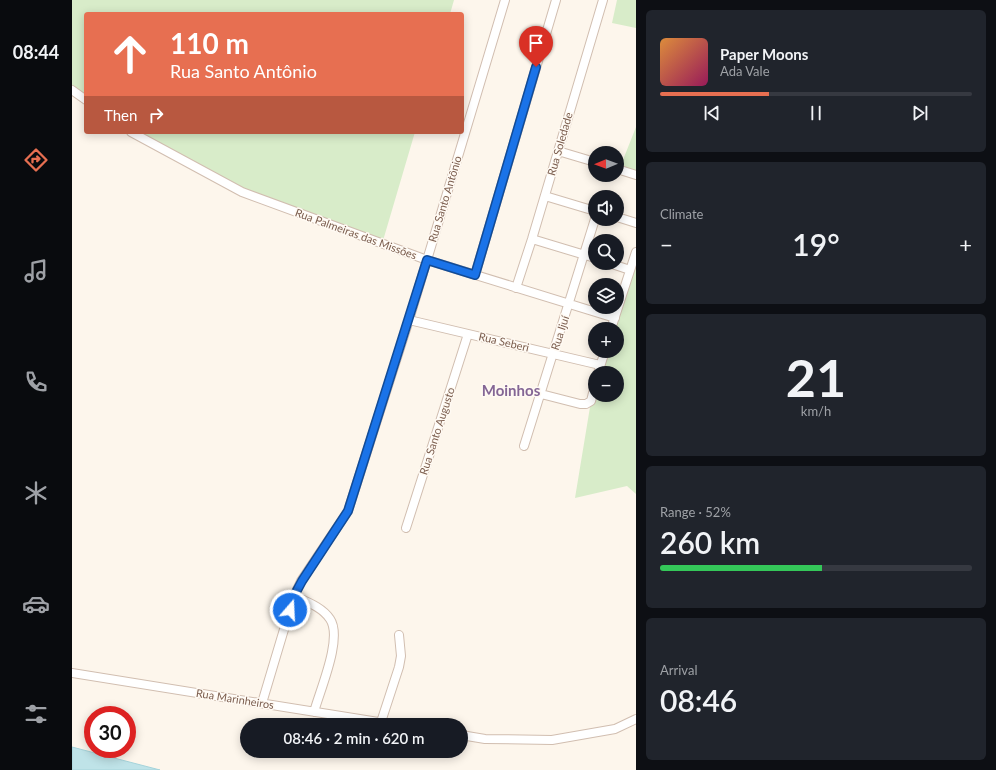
<!DOCTYPE html>
<meta charset="utf-8">
<style>
body{margin:0;font-family:Lato,sans-serif;background:#20242c;color:#f1f3f6;height:100vh;display:flex;flex-direction:column;font-size:15px;white-space:nowrap}
*{box-sizing:border-box;margin:0}
p{font-size:13px;color:#9ea1a6}
.icon{flex:none;width:22px;height:22px;fill:none;stroke:currentColor;stroke-width:2;stroke-linecap:round;stroke-linejoin:round}
.map{position:relative;flex:1;overflow:hidden}
.panel{display:flex;flex-direction:column;gap:10px;padding:10px;background:#0d0f14;width:360px}
.panel>*{flex:none}
.banner{position:absolute;left:12px;top:12px;width:380px;height:122px;border-radius:4px;box-shadow:0 2px 10px #0003;background:#e76f51;color:#fff;overflow:hidden}
.needle{width:26px;rotate:269deg}
.tools{position:absolute;left:516px;top:146px;display:grid;gap:8px}
.tools a{display:grid;place-items:center;width:36px;height:36px;border-radius:50%;background:#171b24;box-shadow:0 2px 10px #0003;font-size:20px}
.speed{position:absolute;left:12px;top:706px;display:flex;gap:8px;font-size:20px;font-weight:700;text-align:center}
.speed>*{display:grid;place-content:center;width:52px;height:52px;border-radius:50%;background:#171b24;box-shadow:0 2px 10px #0003;line-height:1}
.speed .limit{border:6px solid #d22;background:#fff;color:#111}
.pin{position:absolute;display:grid;place-items:center;width:34px;height:34px;color:#fff;margin:-41px -17px;border-radius:50% 50% 50% 0;rotate:-45deg;box-shadow:0 0 4px #0007}
.pin .icon{rotate:45deg}
.me{position:absolute;width:44px;margin:-22px;rotate:19deg;stroke-linejoin:round;filter:drop-shadow(0 0 3px #0008)}
.turn{display:flex;align-items:center;gap:14px;height:84px;padding:0 20px;font-size:18px}
.turn .icon{width:52px;height:52px;stroke-width:2.5}
.turn b{display:block;font-size:28px;line-height:34px}
.then{display:flex;align-items:center;height:38px;padding:0 20px;background:#0003;gap:8px;font-size:15px}
.big{font-size:30px;font-weight:600;line-height:1.1}
.panel .card{flex:1;display:flex;flex-direction:column;justify-content:center;gap:6px;min-width:0;padding:0 14px;border-radius:6px;background:#20242c}
.panel .dial{align-items:center;gap:0}
.dial b{font-size:52px;line-height:1}
.song{display:flex;align-items:center;gap:12px}
.cover{width:48px;height:48px;border-radius:6px;background:linear-gradient(135deg,hsl(30 70% 55%),hsl(330 70% 35%))}
.played{height:4px;border-radius:2px;background:linear-gradient(90deg,#e76f51 35%,#363941 35%)}
.keys{display:flex;justify-content:space-around;direction:ltr}
.heat{display:flex;justify-content:space-between;align-items:center;font-size:22px;direction:ltr}
.charge{height:6px;border-radius:3px;background:linear-gradient(90deg,#34c759 52%,#363941 0)}
.trip{position:absolute;left:168px;top:718px;width:228px;height:40px;border-radius:20px;background:#171b24;box-shadow:0 2px 10px #0003;font-weight:600;line-height:40px;text-align:center}
main{display:flex;flex:1;min-height:0}
.tabs{display:flex;flex-direction:column;width:72px;justify-content:space-around;align-items:center;background:#090b0e;color:#9ea1a6}
.tabs .icon{width:28px;height:28px}
.tabs .on{color:#e76f51}
.tabs b{font-size:18px;color:#f1f3f6}
.map>svg:first-child{display:block}
.green{fill:#d8ecc9}
.water{fill:#bfe3e8;stroke:#a5d3da}
.lines{fill:none;stroke-linecap:round;stroke-linejoin:round}
.street-casing{stroke:#d1beb0;stroke-width:10}
.street{stroke:#fff;stroke-width:8}
.route-casing{stroke:#114b97;stroke-width:10}
.route{stroke:#1a73e8;stroke-width:7}
.labels{text-anchor:middle;stroke-width:3;stroke-linejoin:round;paint-order:stroke}
.street-label{font-size:11px;fill:#7a5c4d;stroke:#fffaf3}
.district-label{font-size:15px;font-weight:bold;fill:#846695;stroke:#fffaf3}
</style>
<main>
<nav class="tabs">
<b>08:44</b>
<svg class="icon on" aria-label="directions" viewBox="0 0 24 24"><path d="M12 3l9 9-9 9-9-9zM9 14v-3h6M13 9l2 2-2 2"/></svg>
<svg class="icon" aria-label="music" viewBox="0 0 24 24"><path d="M9 18V5l10-2v13"/><circle cx="6" cy="18" r="3"/><circle cx="16" cy="16" r="3"/></svg>
<svg class="icon" aria-label="phone" viewBox="0 0 24 24"><path d="M5 4h4l2 5-3 2q2 4 5 5l2-3 5 2v4C11 20 4 13 5 4z"/></svg>
<svg class="icon" aria-label="climate" viewBox="0 0 24 24"><path d="M12 3v18M4 7l16 10M4 17L20 7"/></svg>
<svg class="icon" aria-label="car" viewBox="0 0 24 24"><path d="M5 17H2v-5l4-1 3-4h7l3 4 3 1v5h-3M9 17h6M6 11h13"/><circle cx="7" cy="17" r="2"/><circle cx="17" cy="17" r="2"/></svg>
<svg class="icon" aria-label="filters" viewBox="0 0 24 24"><path d="M4 7h16M4 17h16"/><circle cx="9" cy="7" r="2"/><circle cx="15" cy="17" r="2"/></svg>
</nav>
<div class="map">
<svg width="564" height="770" viewBox="0 0 564 770">
<rect width="100%" height="100%" fill="#fdf6ec"/>
<!-- green -->
<path class="green" d="M0 0H382L378 14H14V100L0 90Z
M545 0H564V28L540 23Z
M564 127V176L547 170Z
M60 132H343L310 244 170 192Z
M564 254V494L555 486 503 498 519 401 523 395H545V373H528L534 351H545V329H541Z"/>
<!-- water -->
<path class="water" d="M0 747 88 770H0Z"/>
<g class="lines">
<defs>
<path id="street" d="M0 90 14 100
M59 132 170 192 355 260 543 318
M486 151 523 162
M545 169 564 175
M473 196 523 211
M545 217 564 223
M460 239 523 258
M537 263 558 270
M403 275 484 0
M444 288 460 239 531 0
M337 320 528 365
M539 329 564 252
M526 373 533 351
M469 394 508 404H514L519 401 523 385
M452 446 523 219
M334 528 396 334
M222 596C235 602 250 607 258 619 271 638 248 690 242 712
M0 673 325 725
M190 703 222 596 229 581 276 511 337 320 433 0
M309 722 327 667 329 656 327 635
M389 735 413 739 480 740 543 729 564 719"/>
</defs>
<!-- street casing -->
<use href="#street" class="street-casing"/>
<!-- street -->
<use href="#street" class="street"/>
</g>
<g class="lines">
<defs>
<path id="route" d="M218 610 222 596 230 581 276 511 355 260 403 275 464 67"/>
</defs>
<!-- route casing -->
<use href="#route" class="route-casing"/>
<!-- route -->
<use href="#route" class="route"/>
</g>
<g class="labels">
<!-- street labels -->
<g class="street-label">
<text transform="translate(488 144) rotate(-74)" y="4">Rua Soledade</text>
<text transform="translate(373 199) rotate(-73)" y="4">Rua Santo Antônio</text>
<text transform="translate(284 234) rotate(20)" y="4">Rua Palmeiras das Missões</text>
<text transform="translate(488 333) rotate(-72)" y="4">Rua Ijuí</text>
<text transform="translate(432 342) rotate(13)" y="4">Rua Seberi</text>
<text transform="translate(365 431) rotate(-72)" y="4">Rua Santo Augusto</text>
<text transform="translate(163 699) rotate(9)" y="4">Rua Marinheiros</text>
</g>
<!-- district labels -->
<g class="district-label">
<text x="439" y="396">Moinhos</text>
</g>
</g>
</svg>
<div class="tools">
<a><svg class="needle" viewBox="-14 -14 28 28"><path d="M0-13l5 13h-10z" fill="#e53935"/><path d="M0 13l5-13h-10z" fill="#9ea1a6"/></svg></a>
<a><svg class="icon" aria-label="sound" viewBox="0 0 24 24"><path d="M4 9h4l5-4v14l-5-4H4zM17 9q2 3 0 6"/></svg></a>
<a><svg class="icon" aria-label="search" viewBox="0 0 24 24"><circle cx="10" cy="10" r="6"/><path d="M15 15l6 6"/></svg></a>
<a><svg class="icon" aria-label="layers" viewBox="0 0 24 24"><path d="M12 4l9 5-9 5-9-5zM3 14l9 5 9-5"/></svg></a>
<a>+</a>
<a>−</a>
</div>
<div class="speed"><div class="limit">30</div></div>
<div class="pin" style="left:464px;top:67px;background:#d93025"><svg class="icon" aria-label="arrive" viewBox="0 0 24 24"><path d="M6 21V4h12l-3 4 3 4H6"/></svg></div>
<svg class="me" style="left:218px;top:610px" viewBox="-20 -20 40 40"><circle r="17" fill="#1a73e8" stroke="#fff" stroke-width="3"/><path d="M0-11L8 9 0 5-8 9z" fill="#fff"/></svg>
<div class="trip">08:46 · 2 min · 620 m</div>
<div class="banner">
<div class="turn"><svg class="icon" aria-label="ahead" viewBox="0 0 24 24"><path d="M12 20V5M6 11l6-6 6 6"/></svg><div><b>110 m</b>Rua Santo Antônio</div></div>
<div class="then">Then<svg class="icon" aria-label="right" viewBox="0 0 24 24"><path d="M7 20v-9h11M14 6l5 5-5 5"/></svg></div>
</div>
</div>
<section class="panel">
<div class="card">
<div class="song"><i class="cover"></i><div><b>Paper Moons</b><p>Ada Vale</p></div></div>
<div class="played"></div>
<div class="keys"><svg class="icon" aria-label="previous" viewBox="0 0 24 24"><path d="M18 5L8 12l10 7zM5 5v14"/></svg><svg class="icon" aria-label="pause" viewBox="0 0 24 24"><path d="M8 5v14M16 5v14"/></svg><svg class="icon" aria-label="next" viewBox="0 0 24 24"><path d="M6 5l10 7-10 7zM19 5v14"/></svg></div>
</div>
<div class="card"><p>Climate</p>
<div class="heat"><a>−</a><b class="big">19°</b><a>+</a></div>
</div>
<div class="card dial"><b>21</b><p>km/h</p></div>
<div class="card"><p>Range · 52%</p><b class="big">260 km</b><div class="charge"></div></div>
<div class="card"><p>Arrival</p><b class="big">08:46</b></div>
</section>
</main>
